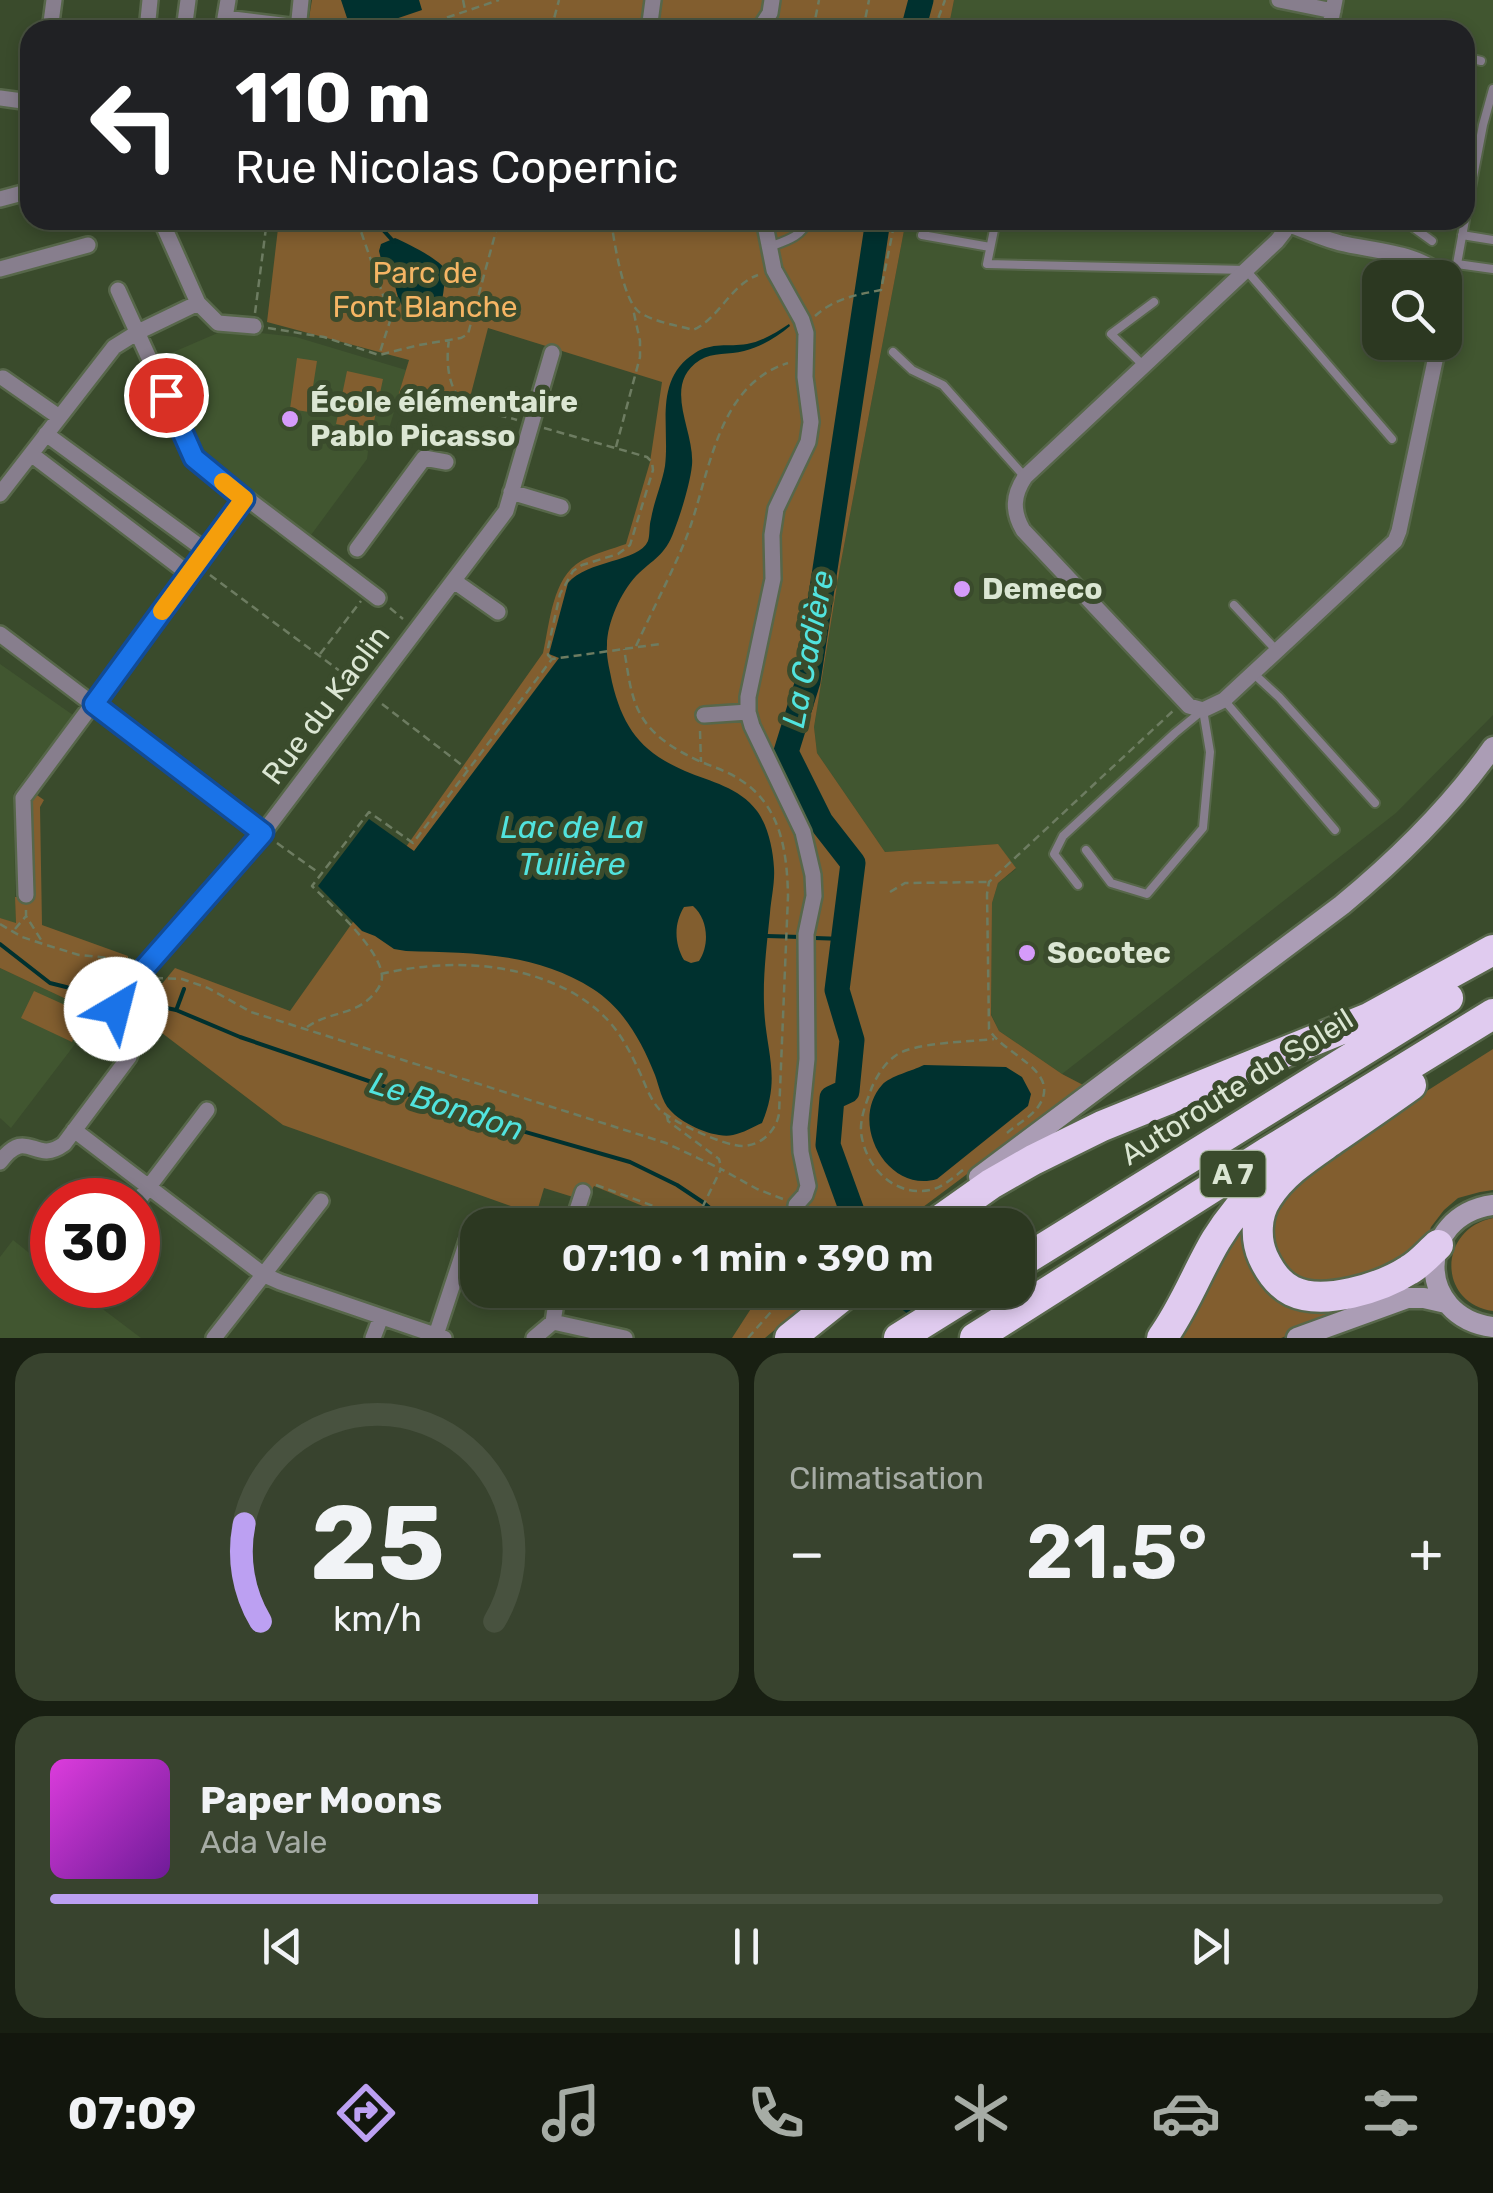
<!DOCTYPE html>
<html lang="fr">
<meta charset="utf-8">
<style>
body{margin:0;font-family:Rubik,sans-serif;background:#38432e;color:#f1f3f6;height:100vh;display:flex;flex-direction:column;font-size:38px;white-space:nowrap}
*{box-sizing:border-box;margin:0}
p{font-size:32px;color:#a6aca5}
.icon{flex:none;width:55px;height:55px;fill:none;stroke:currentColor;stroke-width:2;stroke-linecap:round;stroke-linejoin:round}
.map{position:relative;height:1338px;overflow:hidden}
.side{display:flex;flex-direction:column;gap:15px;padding:15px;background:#181f12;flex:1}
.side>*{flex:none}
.top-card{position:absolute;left:20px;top:20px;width:1455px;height:210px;border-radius:30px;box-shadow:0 5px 15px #0003,0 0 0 2px #48523f;background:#202124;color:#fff;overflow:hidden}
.controls{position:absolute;left:1362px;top:260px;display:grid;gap:20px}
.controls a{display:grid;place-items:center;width:100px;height:100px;border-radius:20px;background:#2c3821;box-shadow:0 5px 15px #0003,0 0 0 2px #48523f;font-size:50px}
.speed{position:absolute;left:30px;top:1178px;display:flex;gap:20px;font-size:50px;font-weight:700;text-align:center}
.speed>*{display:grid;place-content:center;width:130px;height:130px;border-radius:50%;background:#2c3821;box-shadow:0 5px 15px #0003,0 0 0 2px #48523f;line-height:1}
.speed .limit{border:15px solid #d22;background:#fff;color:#111}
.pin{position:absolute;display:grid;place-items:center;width:85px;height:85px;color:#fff;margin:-42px;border:5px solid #fff;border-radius:50%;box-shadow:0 2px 10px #0007}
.me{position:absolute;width:110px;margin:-55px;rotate:37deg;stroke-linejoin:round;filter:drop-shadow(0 0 8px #0008)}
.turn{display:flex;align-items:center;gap:35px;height:210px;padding:0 50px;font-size:45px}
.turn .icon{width:130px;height:130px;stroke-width:2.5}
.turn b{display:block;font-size:70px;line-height:85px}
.big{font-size:75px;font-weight:600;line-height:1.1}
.side .tile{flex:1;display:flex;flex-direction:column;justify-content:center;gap:15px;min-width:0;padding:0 35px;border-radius:30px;background:#38432e}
.side .dial{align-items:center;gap:0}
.dial svg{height:260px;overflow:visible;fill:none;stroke:#48523f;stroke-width:7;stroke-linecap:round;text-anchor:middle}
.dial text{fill:#f1f3f6;stroke:none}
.song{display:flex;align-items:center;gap:30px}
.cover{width:120px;height:120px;border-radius:15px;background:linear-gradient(135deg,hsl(300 70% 55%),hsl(280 70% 35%))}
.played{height:10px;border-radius:5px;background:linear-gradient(90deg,#bca0f2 35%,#48523f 35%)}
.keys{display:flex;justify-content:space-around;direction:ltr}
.heat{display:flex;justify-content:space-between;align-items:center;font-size:55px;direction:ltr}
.side .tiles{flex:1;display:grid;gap:15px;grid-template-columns:1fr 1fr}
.tile:last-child{grid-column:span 2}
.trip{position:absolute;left:460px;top:1208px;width:575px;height:100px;border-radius:30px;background:#2c3821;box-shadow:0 5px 15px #0003,0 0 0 2px #48523f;font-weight:600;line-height:100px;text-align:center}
.tab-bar{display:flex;height:160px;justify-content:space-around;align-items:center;background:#12160d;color:#a6aca5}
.tab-bar .icon{width:70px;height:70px}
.tab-bar .selected{color:#bca0f2}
.tab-bar b{font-size:45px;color:#f1f3f6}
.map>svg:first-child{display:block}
.built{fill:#415630;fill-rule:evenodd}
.green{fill:#825e2f}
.water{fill:#00312f;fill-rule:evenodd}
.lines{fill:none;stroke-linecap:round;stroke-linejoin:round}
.stream{stroke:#00312f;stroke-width:4}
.river{stroke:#00312f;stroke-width:25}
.lane-casing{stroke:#57674a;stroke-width:12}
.street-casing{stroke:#57674a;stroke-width:20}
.secondary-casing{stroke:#57674a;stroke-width:25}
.highway-casing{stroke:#57674a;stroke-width:35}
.path{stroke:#6d7c61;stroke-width:2.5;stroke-dasharray:8 5;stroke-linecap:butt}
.lane{stroke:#877e8d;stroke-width:8}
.street{stroke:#877e8d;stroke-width:15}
.secondary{stroke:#ab9db5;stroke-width:20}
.highway{stroke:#e0cbef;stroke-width:30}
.route-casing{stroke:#114b97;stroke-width:25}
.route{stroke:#1a73e8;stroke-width:18}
.slow{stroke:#f59e0b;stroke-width:18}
.poi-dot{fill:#d59bfa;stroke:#3a4b2c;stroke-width:4}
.labels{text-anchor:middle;stroke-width:10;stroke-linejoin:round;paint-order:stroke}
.shield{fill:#3a4b2c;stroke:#abb8a1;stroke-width:2.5}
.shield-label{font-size:28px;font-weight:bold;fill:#dbe6d3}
.park-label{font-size:30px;fill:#f5b564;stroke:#3a4b2c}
.poi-label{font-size:30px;font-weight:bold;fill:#dbe6d3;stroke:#3a4b2c;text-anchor:start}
.street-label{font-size:30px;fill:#dbe6d3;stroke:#3a4b2c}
.water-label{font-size:32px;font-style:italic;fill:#51e3de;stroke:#3a4b2c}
</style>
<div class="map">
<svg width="1493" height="1338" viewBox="0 0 1493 1338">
<rect width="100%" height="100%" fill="#3a4b2c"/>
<!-- built -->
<path class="built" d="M954 0H1493V715L1396 813 1062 1074 999 1031 991 1014 992 903 998 883 1016 869 997 844 885 852 817 753 814 727 840 567 906 220H1465V30H948ZM1380 278H1445V342H1380Z
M227 329 296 337 406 370 387 436H370L367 459 311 535 202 452 162 357Z
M0 664 73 715 13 794 16 924 0 918Z
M0 968 98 1014 11 1128 0 1118Z
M13 1240 52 1271V1285H71L141 1338H0V1257Z"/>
<!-- green -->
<path class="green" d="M312 0H954L948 30H307Z
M279 220H906L840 567 814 727 817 753 885 852 998 844 1016 868 998 883 992 903 991 1015 999 1031 1062 1074 1085 1086 899 1225H689L594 1186 586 1201 544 1188 536 1215 283 1125 137 1014 175 968 290 1011 543 653C550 623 552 578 581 561 595 553 612 549 626 544L650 462 662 382 488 328 465 417 396 403 409 360 267 322Z
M297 358 317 361 309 412 290 409Z
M347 371 383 379 372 431 336 424Z
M34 793 44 800 40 807 42 925 128 956 127 966 131 969 98 1014 0 968V918L16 923 15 897 34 896 29 801Z
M34 991 85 1014 72 1042 21 1018Z
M1493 1049V1190L1480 1192 1458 1198 1444 1210 1431 1227 1426 1242 1414 1255 1335 1287 1306 1283 1285 1272 1273 1251 1270 1211 1329 1153Z
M1255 1203 1253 1261 1335 1305 1345 1315 1281 1338H1174Z
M1493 1218V1311C1437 1303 1438 1229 1493 1218Z
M763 1290H822L765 1338H732Z"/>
<!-- water -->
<path class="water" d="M341 0H419L422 10 363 30H351Z
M395 238C407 243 439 259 447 271 442 289 446 299 434 318L429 313C403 316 399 305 394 281L386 279 379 251 381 244Z
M789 324 790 326C777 337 761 347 744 351 729 355 713 352 700 360 661 385 695 430 692 465 690 484 681 513 674 531 665 556 653 559 636 576 621 592 607 623 607 645 606 658 610 670 612 682 623 728 641 752 685 771 711 782 739 787 757 811 768 826 773 849 774 868 775 883 771 899 770 913 767 943 763 974 764 1004 765 1051 782 1076 762 1123 753 1127 743 1133 733 1135 715 1139 682 1124 670 1110 662 1102 659 1086 655 1075 642 1042 624 1009 593 989 535 952 472 953 406 951L394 949 375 936 362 931 318 886 369 819 414 851 559 658 549 654 568 583C587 560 639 562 648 541 650 536 649 525 651 519 654 501 662 484 665 466 670 426 653 380 695 353 712 342 728 347 747 344 761 342 777 332 789 324ZM693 906C708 919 710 944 699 961L691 963 684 960C674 943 674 923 684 907Z
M924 1065 1006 1067 1022 1077 1031 1094 1028 1106 937 1179C888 1194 848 1123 882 1085 890 1076 912 1071 924 1065Z"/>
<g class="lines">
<!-- stream -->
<path class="stream" d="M374 220 394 242
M767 936 801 937
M815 938 843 939
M0 944 50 983 102 996
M153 1005 176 1010 240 1037 480 1119 630 1162 677 1185 704 1203 730 1225
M177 1008 184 989"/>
<!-- river -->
<path class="river" d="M913 30 921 0
M857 1225 828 1145 832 1098 847 1091 852 1040 837 990 853 863 821 822 786 752 808 681 878 220
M898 1290 919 1307"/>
<defs>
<path id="lane" d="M1465 57 1481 61
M1465 219 1483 125 1493 89
M996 220 987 264 1246 270 1392 439
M1403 220 1432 241
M922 235 990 247
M1462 235 1493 240
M769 247C785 241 802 237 808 220
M1457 264 1465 220
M1443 276 1457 264 1493 269
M893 352 912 370 943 385 1025 477
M1395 352 1405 342
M1144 366 1111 334 1154 302
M1234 605 1278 652
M1254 674 1279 697 1375 803
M1224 700 1335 830
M1086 850 1111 883 1147 894 1203 828 1210 752 1203 710
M1078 885 1054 854 1063 836 1175 733 1203 710"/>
<path id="street" d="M228 0 225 18 298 27
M1279 0 1333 11
M50 30 54 0
M147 30 150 0
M184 30 188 0
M298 30 301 0
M649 30 653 0
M759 30 770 13 772 0
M1329 30 1335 0
M0 98 30 102
M0 199 30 191
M764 220 774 270 802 320 806 333 805 377 811 422 808 442 776 509 772 535 773 579 748 697V712L752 726 803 832 813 875 814 896 806 934 807 1059 800 1128 801 1152 808 1186 805 1195 796 1205
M1289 220 1284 232 1277 241 1025 477C1013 495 1012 511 1023 530L1189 706 1203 710 1224 700 1395 541 1399 531 1439 342
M1288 224C1305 231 1322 238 1340 243 1372 251 1422 252 1444 278
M0 269 88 245
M1445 279 1449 294 1445 314
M118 290 195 459 378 598
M198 303 218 323 254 326
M3 378 59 417
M46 434 206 551
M31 454 189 574
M511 492 561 507
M0 494 114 347 138 332 198 303 161 220
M357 549 424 458 446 462
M454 581 498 612
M0 634 263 833
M704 715 748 712
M26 895 23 798 245 499
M74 1130 264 1275 280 1282 444 1338
M0 1162C28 1125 34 1166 64 1144L129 1057C143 1021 108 1033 120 996L263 833 506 511 552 353
M138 1201 207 1110
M572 1225 583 1192
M553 1322 625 1338
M436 1335 467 1241
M214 1338 321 1201
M373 1338 381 1317
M534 1338 553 1322 558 1290"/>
<path id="secondary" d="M979 1177 1342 905C1399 858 1450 808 1493 747
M1493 1205C1415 1216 1415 1317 1493 1327
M1297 1338 1407 1298H1424L1446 1303"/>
<path id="highway" d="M1411 1085C1386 1103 1361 1120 1335 1138 1311 1155 1283 1172 1267 1198 1256 1214 1255 1239 1263 1257 1269 1270 1278 1284 1292 1291 1323 1306 1381 1288 1409 1270 1420 1264 1428 1254 1438 1245
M933 1225 991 1184 1033 1160 1102 1126 1369 1018 1493 950
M1018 1264 1448 998
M790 1338 850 1290
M899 1338 976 1290
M975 1338 1268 1152 1493 1014
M1162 1338C1184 1308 1197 1272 1216 1240 1230 1217 1247 1197 1267 1178"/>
</defs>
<!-- lane casing -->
<use href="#lane" class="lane-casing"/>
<!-- street casing -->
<use href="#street" class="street-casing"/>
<!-- secondary casing -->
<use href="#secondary" class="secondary-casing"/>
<!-- highway casing -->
<use href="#highway" class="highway-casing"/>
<!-- path -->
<path class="path" d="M463 0 465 10
M781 20 790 30
M410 30 499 0
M551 30 559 0
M813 30 819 0
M863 30 869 0
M934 30 945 0
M357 220 391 318 379 355
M611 220C614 241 623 300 639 312 654 322 676 325 693 330 720 318 730 285 758 275
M255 313 267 220
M815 316C835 298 856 295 881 290L895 220
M268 328 324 337 379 355 419 345 461 338 468 334 499 220
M449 340C446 359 447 387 463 402 475 412 502 415 517 420
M544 428 647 457 652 462 653 470 630 545 618 554 582 565 573 571 560 594 548 648V655L551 658
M616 447 640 357V341L633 309
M210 575 356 683
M390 608 403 619
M636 646C652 611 670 577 685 541 710 479 714 386 788 363
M320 654 361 601
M382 704 467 769
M700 731 701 762
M277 843 319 873
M890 892 905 883 988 882
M26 910V916L43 943
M0 924 22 937 43 944 79 955 109 958 131 965
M15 929 26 916
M381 974C445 959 517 961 575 994 611 1016 624 1038 641 1075 646 1087 651 1100 659 1109 672 1122 725 1146 742 1146 761 1146 776 1131 779 1114L788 896C787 851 781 805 739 779 724 769 705 765 689 756 671 747 653 735 642 717 630 698 628 671 624 649
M155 978 182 979 208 988 251 1012 666 1143 721 1169
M307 1027C325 1014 346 1015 364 1003 372 997 381 988 382 978 383 951 330 904 312 886L369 812 413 843 552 659 660 644
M667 1116 668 1121 719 1159 721 1167
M1007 1133C1016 1125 1031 1117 1038 1107 1064 1070 1001 1054 989 1029L987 894 989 882 1174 710
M963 1170C954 1177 942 1188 930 1190 894 1197 865 1167 861 1132 860 1117 867 1101 872 1087 877 1076 884 1064 895 1056 913 1042 970 1042 994 1039
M596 1185 689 1219 695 1225
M719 1225 701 1210 721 1169 757 1189 783 1199
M748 1338 777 1305 781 1293 778 1290"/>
<!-- lane -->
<use href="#lane" class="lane"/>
<!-- street -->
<use href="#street" class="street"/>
<!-- secondary -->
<use href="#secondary" class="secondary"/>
<!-- highway -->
<use href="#highway" class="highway"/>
</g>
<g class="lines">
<defs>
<path id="route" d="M116 1009 120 996 263 833 94 704 244 499 194 458 166 395"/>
</defs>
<!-- route casing -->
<use href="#route" class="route-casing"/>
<!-- route -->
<use href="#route" class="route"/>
<!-- slow -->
<path class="slow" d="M162 611 244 499 223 482"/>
</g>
<!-- markers -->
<g class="poi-dot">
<circle cx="290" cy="419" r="10"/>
<circle cx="962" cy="589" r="10"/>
<circle cx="1027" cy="953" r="10"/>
</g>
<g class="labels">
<!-- shield labels -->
<rect class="shield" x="1200.5" y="1151" width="65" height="46" rx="8"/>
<g class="shield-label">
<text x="1233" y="1184">A 7</text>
</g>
<!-- park labels -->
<g class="park-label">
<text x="425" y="283">Parc de<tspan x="425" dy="34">Font Blanche</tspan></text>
</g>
<!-- poi labels -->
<g class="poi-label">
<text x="310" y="412">École élémentaire<tspan x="310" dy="34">Pablo Picasso</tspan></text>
<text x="982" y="599">Demeco</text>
<text x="1047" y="963">Socotec</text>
</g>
<!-- street labels -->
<g class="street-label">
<text transform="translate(326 705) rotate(-53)" y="10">Rue du Kaolin</text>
<text transform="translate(1237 1087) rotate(-32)" y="10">Autoroute du Soleil</text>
</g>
<!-- water labels -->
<g class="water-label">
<text transform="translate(808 649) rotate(-79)" y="11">La Cadière</text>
<text x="572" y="838">Lac de La<tspan x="572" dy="37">Tuilière</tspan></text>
<text transform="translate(447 1106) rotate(18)" y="11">Le Bondon</text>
</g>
</g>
</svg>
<div class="controls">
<a><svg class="icon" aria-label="search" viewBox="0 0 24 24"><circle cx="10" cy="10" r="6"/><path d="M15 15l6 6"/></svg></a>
</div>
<div class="speed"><div class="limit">30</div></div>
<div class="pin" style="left:166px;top:395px;background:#d93025"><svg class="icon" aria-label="arrive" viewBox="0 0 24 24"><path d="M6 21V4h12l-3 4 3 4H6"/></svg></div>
<svg class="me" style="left:116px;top:1009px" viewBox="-20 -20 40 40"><circle r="19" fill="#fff"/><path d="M0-13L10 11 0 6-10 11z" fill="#1a73e8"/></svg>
<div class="trip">07:10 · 1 min · 390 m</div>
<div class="top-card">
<div class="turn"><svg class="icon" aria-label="left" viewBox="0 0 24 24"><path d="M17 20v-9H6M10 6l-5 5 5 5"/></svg><div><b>110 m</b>Rue Nicolas Copernic</div></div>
</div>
</div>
<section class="side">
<div class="tiles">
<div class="tile dial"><svg viewBox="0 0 100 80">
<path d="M14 69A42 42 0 1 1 86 69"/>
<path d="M14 69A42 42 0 0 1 9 39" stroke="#bca0f2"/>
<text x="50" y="56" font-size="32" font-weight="700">25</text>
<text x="50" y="72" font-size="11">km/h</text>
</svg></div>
<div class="tile"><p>Climatisation</p>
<div class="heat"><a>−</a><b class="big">21.5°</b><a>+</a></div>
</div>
<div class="tile">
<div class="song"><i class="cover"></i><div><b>Paper Moons</b><p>Ada Vale</p></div></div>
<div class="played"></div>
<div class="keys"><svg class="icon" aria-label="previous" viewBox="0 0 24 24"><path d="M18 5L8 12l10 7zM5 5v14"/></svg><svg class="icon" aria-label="pause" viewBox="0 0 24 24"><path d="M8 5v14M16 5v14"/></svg><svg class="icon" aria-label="next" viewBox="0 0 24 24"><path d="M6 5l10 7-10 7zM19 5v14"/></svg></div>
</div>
</div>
</section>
<nav class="tab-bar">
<b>07:09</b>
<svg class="icon selected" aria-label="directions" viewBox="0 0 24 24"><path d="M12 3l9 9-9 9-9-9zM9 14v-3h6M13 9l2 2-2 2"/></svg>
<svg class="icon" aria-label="music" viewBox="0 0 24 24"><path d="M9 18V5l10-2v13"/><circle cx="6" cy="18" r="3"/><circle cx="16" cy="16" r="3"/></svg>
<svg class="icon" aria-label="phone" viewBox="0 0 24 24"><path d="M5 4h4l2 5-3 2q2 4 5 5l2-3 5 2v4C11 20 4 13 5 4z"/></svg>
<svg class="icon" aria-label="climate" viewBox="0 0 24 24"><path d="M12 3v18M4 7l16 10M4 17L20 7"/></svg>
<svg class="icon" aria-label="car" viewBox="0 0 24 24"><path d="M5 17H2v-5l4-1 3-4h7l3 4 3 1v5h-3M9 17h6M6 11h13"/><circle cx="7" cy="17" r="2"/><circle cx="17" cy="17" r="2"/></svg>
<svg class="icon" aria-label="filters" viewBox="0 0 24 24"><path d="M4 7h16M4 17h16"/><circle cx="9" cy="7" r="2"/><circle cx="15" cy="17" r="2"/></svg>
</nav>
